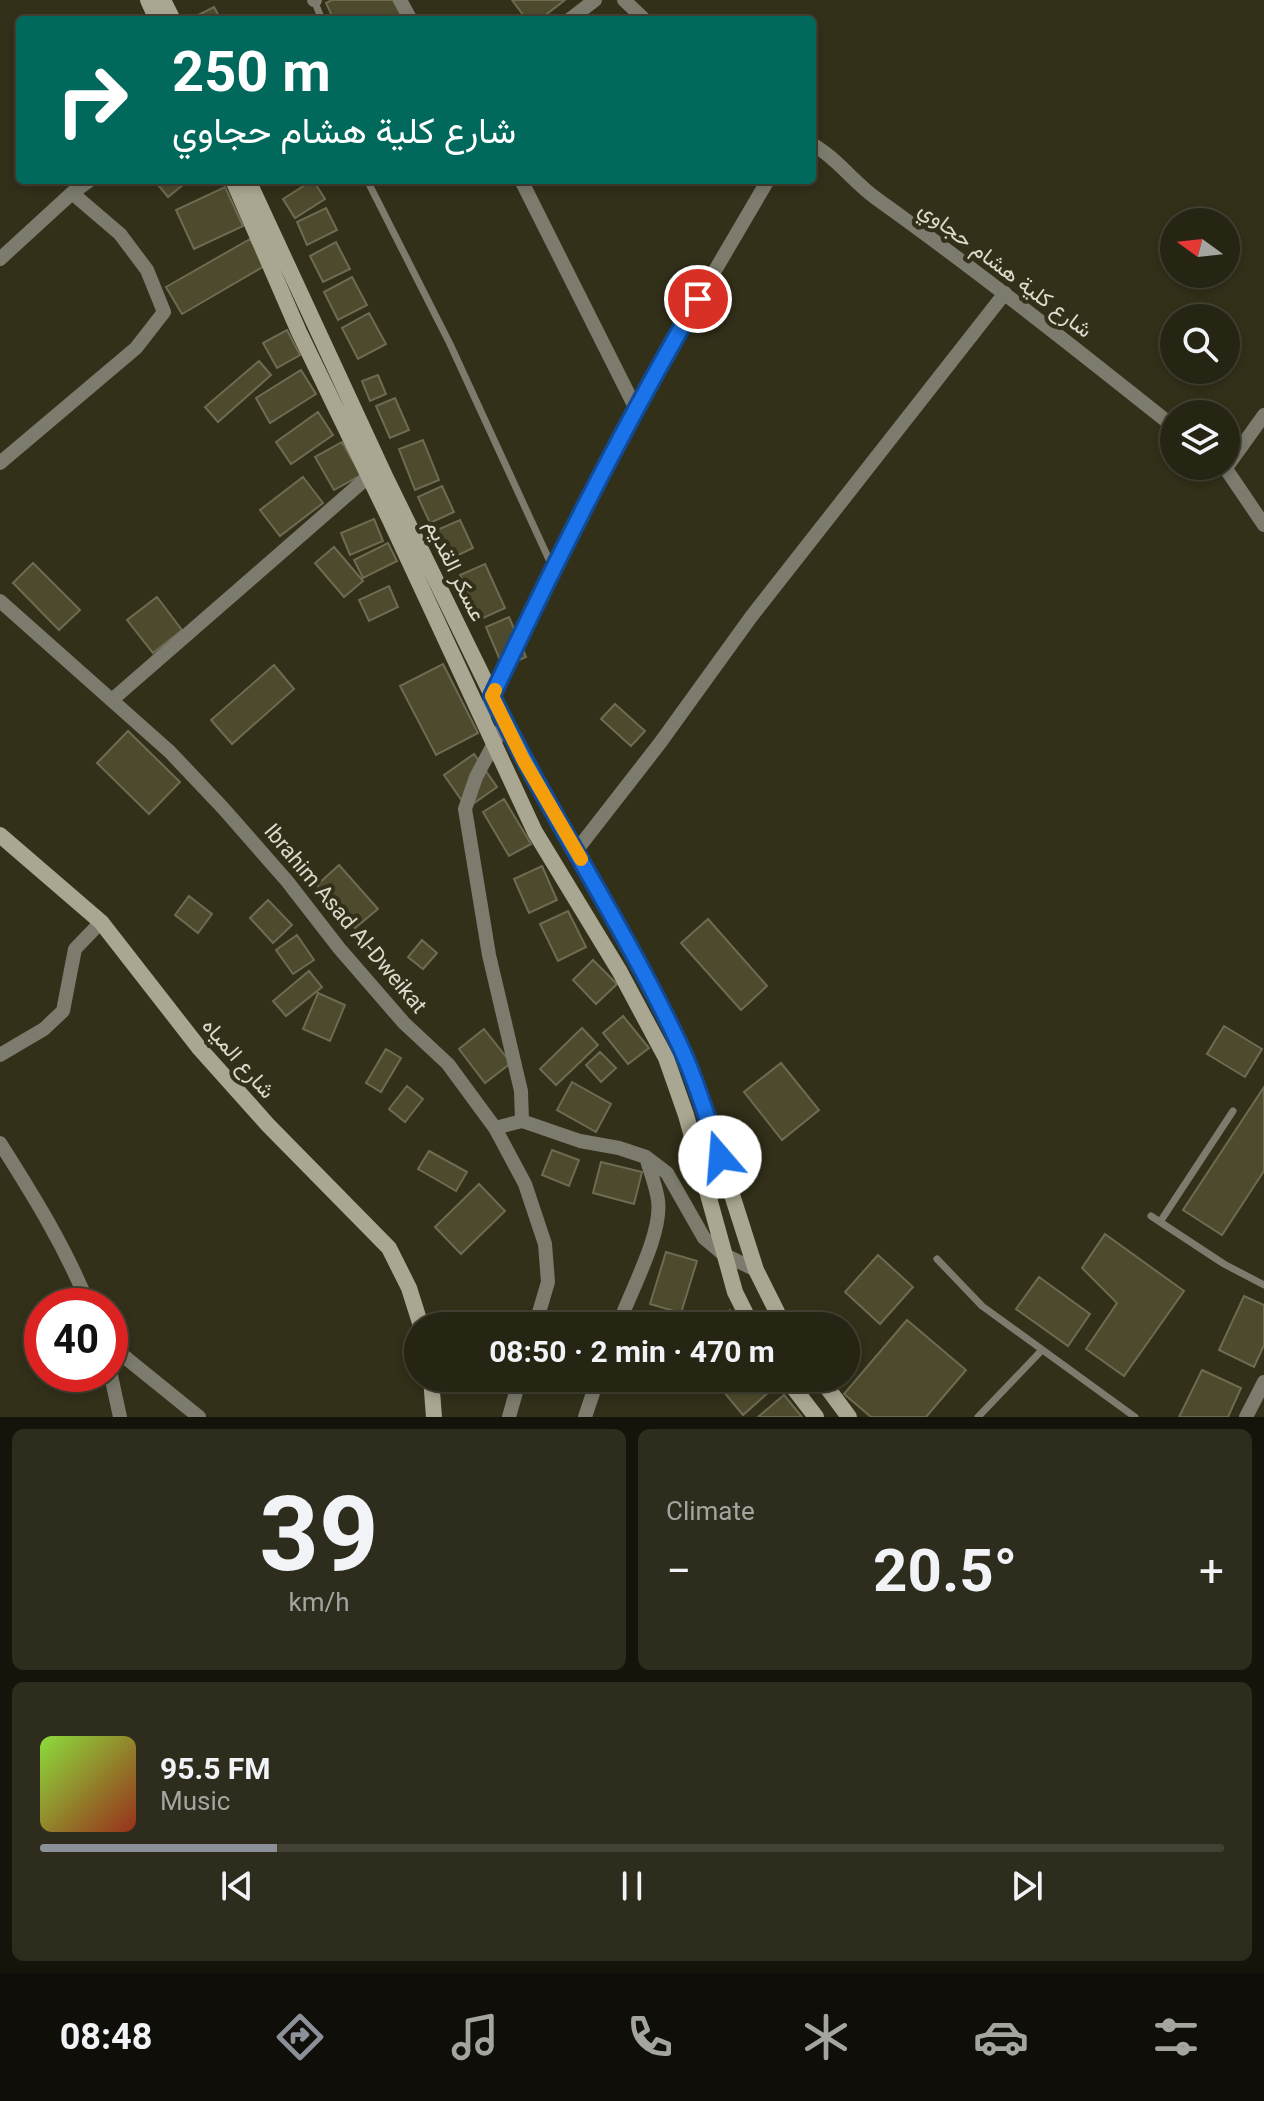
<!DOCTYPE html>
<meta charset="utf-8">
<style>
body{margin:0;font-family:Roboto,Vazirmatn,sans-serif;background:#2e2c1c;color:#f1f3f6;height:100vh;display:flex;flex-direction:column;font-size:30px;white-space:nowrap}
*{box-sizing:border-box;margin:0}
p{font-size:26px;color:#a4a4a0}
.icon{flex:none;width:44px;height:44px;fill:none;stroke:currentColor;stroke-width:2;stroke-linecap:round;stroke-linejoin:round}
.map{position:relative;height:1417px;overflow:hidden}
.drawer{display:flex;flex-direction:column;gap:12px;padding:12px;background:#15140a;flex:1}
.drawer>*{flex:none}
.banner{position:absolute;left:16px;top:16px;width:800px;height:168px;border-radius:8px;box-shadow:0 4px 12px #0003,0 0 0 2px #424133;background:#00695c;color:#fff;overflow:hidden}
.needle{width:52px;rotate:285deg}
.controls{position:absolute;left:1160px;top:208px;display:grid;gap:16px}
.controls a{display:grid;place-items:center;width:80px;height:80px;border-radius:50%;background:#262413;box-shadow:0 4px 12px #0003,0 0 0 2px #424133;font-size:40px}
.speed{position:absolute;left:24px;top:1288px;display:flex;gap:16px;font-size:40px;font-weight:700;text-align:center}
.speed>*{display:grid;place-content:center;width:104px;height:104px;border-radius:50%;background:#262413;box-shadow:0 4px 12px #0003,0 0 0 2px #424133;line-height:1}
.speed .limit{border:12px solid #d22;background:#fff;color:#111}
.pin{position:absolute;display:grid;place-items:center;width:68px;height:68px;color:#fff;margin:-34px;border:4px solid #fff;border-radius:50%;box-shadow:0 2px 8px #0007}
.me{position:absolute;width:88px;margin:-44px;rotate:342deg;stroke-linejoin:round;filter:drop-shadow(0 0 6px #0008)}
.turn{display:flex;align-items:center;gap:28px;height:168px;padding:0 24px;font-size:36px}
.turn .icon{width:104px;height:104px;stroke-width:2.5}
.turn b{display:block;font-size:56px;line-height:68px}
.big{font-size:60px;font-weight:700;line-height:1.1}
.drawer .card{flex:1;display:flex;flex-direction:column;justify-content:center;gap:12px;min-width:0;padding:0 28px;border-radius:12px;background:#2e2c1c}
.drawer .dial{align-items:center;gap:0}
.dial b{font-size:104px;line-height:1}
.song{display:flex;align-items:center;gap:24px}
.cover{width:96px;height:96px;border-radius:12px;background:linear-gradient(135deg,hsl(90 70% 55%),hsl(10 70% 35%))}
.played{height:8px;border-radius:4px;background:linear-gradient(90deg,#8c9099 20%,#424133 20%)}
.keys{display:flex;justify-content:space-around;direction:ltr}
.heat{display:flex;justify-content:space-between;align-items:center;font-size:44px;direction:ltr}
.drawer .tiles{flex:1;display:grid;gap:12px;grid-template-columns:1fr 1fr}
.card:last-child{grid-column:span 2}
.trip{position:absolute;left:404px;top:1312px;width:456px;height:80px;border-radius:40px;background:#262413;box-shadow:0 4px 12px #0003,0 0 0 2px #424133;font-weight:700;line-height:80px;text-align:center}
.menu{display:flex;height:128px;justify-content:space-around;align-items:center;background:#0f0e08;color:#a4a4a0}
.menu .icon{width:56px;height:56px}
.menu .active{color:#8c9099}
.menu b{font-size:36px;color:#f1f3f6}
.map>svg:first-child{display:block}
.building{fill:#4d4a2d;stroke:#6e6b52;stroke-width:2}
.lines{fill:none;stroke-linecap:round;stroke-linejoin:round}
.lane{stroke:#7d7b6e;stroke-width:7}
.street{stroke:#7d7b6e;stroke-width:14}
.secondary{stroke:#a9a791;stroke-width:16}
.route-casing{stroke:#114b97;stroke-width:20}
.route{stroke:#1a73e8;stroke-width:14}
.slow{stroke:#f59e0b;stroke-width:14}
.labels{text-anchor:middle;stroke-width:8;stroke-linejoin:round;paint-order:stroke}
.street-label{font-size:22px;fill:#dbdacc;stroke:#323019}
</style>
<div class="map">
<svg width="1264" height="1417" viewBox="0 0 1264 1417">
<rect width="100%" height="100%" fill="#323019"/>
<!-- building -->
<path class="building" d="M332 0H393L404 20H334L326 3Z
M512 0H565L539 20H527Z
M214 7 221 20H195L194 17Z
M154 180H189L168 197Z
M313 180 325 199 295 218 283 199Z
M225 187 243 226 194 249 176 210Z
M326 208 337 230 307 245 297 222Z
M250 239 266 265 182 314 166 287Z
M336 242 350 269 323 282 310 256Z
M352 277 367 305 338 320 324 292Z
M369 313 386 344 358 359 342 328Z
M287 330 300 355 277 368 263 343Z
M259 361 271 375 218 422 205 407Z
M301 370 316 394 270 423 256 398Z
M378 375 386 394 370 401 362 381Z
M395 398 409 430 390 438 376 406Z
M318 412 333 435 291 464 276 442Z
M423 440 439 480 415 490 399 449Z
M342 442 361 475 334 490 315 457Z
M303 477 323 503 280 536 260 510Z
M442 486 454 512 430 523 418 497Z
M374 519 383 541 350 555 341 533Z
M460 520 473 548 450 559 437 530Z
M388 543 397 561 363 578 354 560Z
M334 547 363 581 344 597 315 563Z
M33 563 80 610 59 630 13 583Z
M485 564 505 608 481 619 460 575Z
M389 586 398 607 369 621 359 600Z
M157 597 182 630 153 653 127 620Z
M509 617 526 657 503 667 486 627Z
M443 664 478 733 436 755 400 686Z
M274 665 294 689 232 744 211 720Z
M615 704 645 731 631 746 601 719Z
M128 731 180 782 149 814 97 763Z
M474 754 497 787 467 808 444 775Z
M504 799 531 844 509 856 483 812Z
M339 865 378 909 355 928 317 885Z
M542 866 557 900 529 913 514 879Z
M189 896 212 914 198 933 175 915Z
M268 900 292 925 273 943 250 918Z
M568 911 586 947 558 961 540 924Z
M708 919 767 986 741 1010 681 943Z
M297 935 314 960 293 974 276 950Z
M422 940 437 953 423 969 408 957Z
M593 960 617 984 596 1004 573 980Z
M309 971 322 987 286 1016 273 1001Z
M318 993 345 1005 330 1041 303 1029Z
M623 1016 649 1048 628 1064 603 1033Z
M1224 1026 1262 1049 1245 1077 1207 1054Z
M582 1028 598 1045 556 1085 540 1069Z
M484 1029 511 1063 485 1083 459 1049Z
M386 1049 401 1058 381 1092 366 1083Z
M600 1052 616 1068 601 1082 586 1065Z
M781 1063 819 1110 782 1140 744 1092Z
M572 1082 611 1104 596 1132 557 1110Z
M407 1086 423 1099 405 1122 389 1109Z
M1264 1087V1171L1222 1235 1183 1210Z
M552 1150 579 1160 569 1186 542 1175Z
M429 1151 467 1172 456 1191 418 1169Z
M601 1162 642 1172 634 1204 593 1193Z
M479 1184 505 1211 461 1254 435 1227Z
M1105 1234 1184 1291 1124 1376 1086 1349 1117 1303 1082 1268Z
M666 1252 697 1261 681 1313 650 1304Z
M878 1255 913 1287 880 1324 845 1292Z
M1039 1277 1090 1314 1068 1346 1016 1309Z
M1244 1296 1264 1305V1345L1254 1367 1219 1350Z
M730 1310 741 1326H708Z
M907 1320 966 1370 926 1417H871L844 1394Z
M1202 1370 1241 1388 1228 1417H1179Z
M727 1378H775L779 1383 743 1415 718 1385Z
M784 1395 802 1417H758Z"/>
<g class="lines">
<!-- lane -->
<path class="lane" d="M314 0 322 20
M367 180 450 344 552 566
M1151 1216 1224 1264 1264 1285
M1160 1222 1233 1111
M937 1259 982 1306 1135 1417
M978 1417 1042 1350"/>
<!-- street -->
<path class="street" d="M314 0H315
M400 0 411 20
M624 0 645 20
M569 20 595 0
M812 144C837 158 854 183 877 199 979 272 1076 349 1174 427
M521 180 635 407
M0 259 72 193 90 180
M0 463 136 348 164 312 147 270 120 234 72 193
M1224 466 1264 525
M1226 468 1264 415
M0 601 170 752 223 808 287 881 339 948 404 1023 448 1064 495 1128 525 1184 545 1244 548 1282 535 1326
M113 699 369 476H377
M483 718 552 568 635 407 768 180
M505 723 476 777 465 809 489 955 521 1091 522 1121
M576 851 660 743 751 617 1005 293
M0 1055 44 1029 63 1011 75 949 101 922
M495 1128 522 1121 580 1141 619 1148 646 1157 667 1173 704 1238 723 1254 756 1270
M0 1143C33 1195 66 1248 89 1306
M618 1326C629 1294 663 1234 658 1200 656 1186 650 1171 646 1157
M110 1345 199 1417
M110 1371 120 1417
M509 1417 520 1378
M585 1417 598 1378
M1246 1417 1264 1382"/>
<!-- secondary -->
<path class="secondary" d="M148 0 157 20
M163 0 173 20
M233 180 299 332 390 520 535 832 620 972 666 1058 686 1115 735 1292 752 1326
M248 180 385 476 524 761 599 890 681 1048 711 1129 756 1270 784 1326
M0 835 101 922 200 1049 268 1125 389 1248 409 1288 421 1326
M431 1378 434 1417
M786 1378 816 1417
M820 1378 849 1417"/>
</g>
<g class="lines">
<defs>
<path id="route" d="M698 299C622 429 556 560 492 696 550 816 625 927 681 1048 697 1082 708 1121 720 1157"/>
</defs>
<!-- route casing -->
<use href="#route" class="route-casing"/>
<!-- route -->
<use href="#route" class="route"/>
<!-- slow -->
<path class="slow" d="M495 690 492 696 524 761 581 859"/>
</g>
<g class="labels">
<!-- street labels -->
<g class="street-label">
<text transform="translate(1006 269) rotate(37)" y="8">شارع كلية هشام حجاوي</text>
<text transform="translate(456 570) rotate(64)" y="8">عسكر القديم</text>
<text transform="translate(346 918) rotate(50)" y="8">Ibrahim Asad Al-Dweikat</text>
<text transform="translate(239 1058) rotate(49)" y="8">شارع المياه</text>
</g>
</g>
</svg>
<div class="controls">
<a><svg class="needle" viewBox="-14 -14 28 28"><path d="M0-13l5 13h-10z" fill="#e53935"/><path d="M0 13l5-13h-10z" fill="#a4a4a0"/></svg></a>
<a><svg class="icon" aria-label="search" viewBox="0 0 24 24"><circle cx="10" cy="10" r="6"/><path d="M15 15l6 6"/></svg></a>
<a><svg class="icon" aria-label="layers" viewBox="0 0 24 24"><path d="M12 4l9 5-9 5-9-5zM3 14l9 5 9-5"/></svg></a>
</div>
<div class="speed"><div class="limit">40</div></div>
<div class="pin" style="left:698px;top:299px;background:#d93025"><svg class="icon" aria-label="arrive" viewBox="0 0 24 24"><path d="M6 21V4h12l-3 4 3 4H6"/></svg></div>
<svg class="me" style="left:720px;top:1157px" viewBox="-20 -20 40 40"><circle r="19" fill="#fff"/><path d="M0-13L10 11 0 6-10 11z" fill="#1a73e8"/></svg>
<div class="trip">08:50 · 2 min · 470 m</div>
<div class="banner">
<div class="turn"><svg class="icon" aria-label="right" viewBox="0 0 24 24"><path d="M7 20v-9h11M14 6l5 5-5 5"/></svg><div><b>250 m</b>شارع كلية هشام حجاوي</div></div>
</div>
</div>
<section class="drawer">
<div class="tiles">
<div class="card dial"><b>39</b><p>km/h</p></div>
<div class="card"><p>Climate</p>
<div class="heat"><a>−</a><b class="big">20.5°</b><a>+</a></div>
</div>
<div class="card">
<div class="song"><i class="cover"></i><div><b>95.5 FM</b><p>Music</p></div></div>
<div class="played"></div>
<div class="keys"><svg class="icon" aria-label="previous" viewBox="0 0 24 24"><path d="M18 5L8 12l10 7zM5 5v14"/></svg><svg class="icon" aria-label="pause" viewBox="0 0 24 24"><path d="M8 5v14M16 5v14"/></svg><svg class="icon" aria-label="next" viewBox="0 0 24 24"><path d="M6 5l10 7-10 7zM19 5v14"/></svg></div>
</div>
</div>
</section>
<nav class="menu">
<b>08:48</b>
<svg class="icon active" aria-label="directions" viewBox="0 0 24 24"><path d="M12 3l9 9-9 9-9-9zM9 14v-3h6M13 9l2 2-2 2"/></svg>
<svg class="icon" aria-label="music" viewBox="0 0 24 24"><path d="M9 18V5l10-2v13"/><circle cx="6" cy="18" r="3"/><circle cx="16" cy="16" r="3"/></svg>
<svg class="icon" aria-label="phone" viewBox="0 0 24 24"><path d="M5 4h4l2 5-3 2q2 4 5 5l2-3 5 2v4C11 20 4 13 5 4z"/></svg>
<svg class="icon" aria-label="climate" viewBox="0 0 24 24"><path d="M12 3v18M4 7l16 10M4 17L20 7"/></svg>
<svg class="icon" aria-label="car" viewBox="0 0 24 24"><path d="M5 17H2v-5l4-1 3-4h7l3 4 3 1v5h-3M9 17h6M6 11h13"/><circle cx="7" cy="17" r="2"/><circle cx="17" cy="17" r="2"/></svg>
<svg class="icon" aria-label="filters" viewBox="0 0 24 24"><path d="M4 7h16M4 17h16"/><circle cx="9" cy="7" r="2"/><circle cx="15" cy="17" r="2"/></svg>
</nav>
